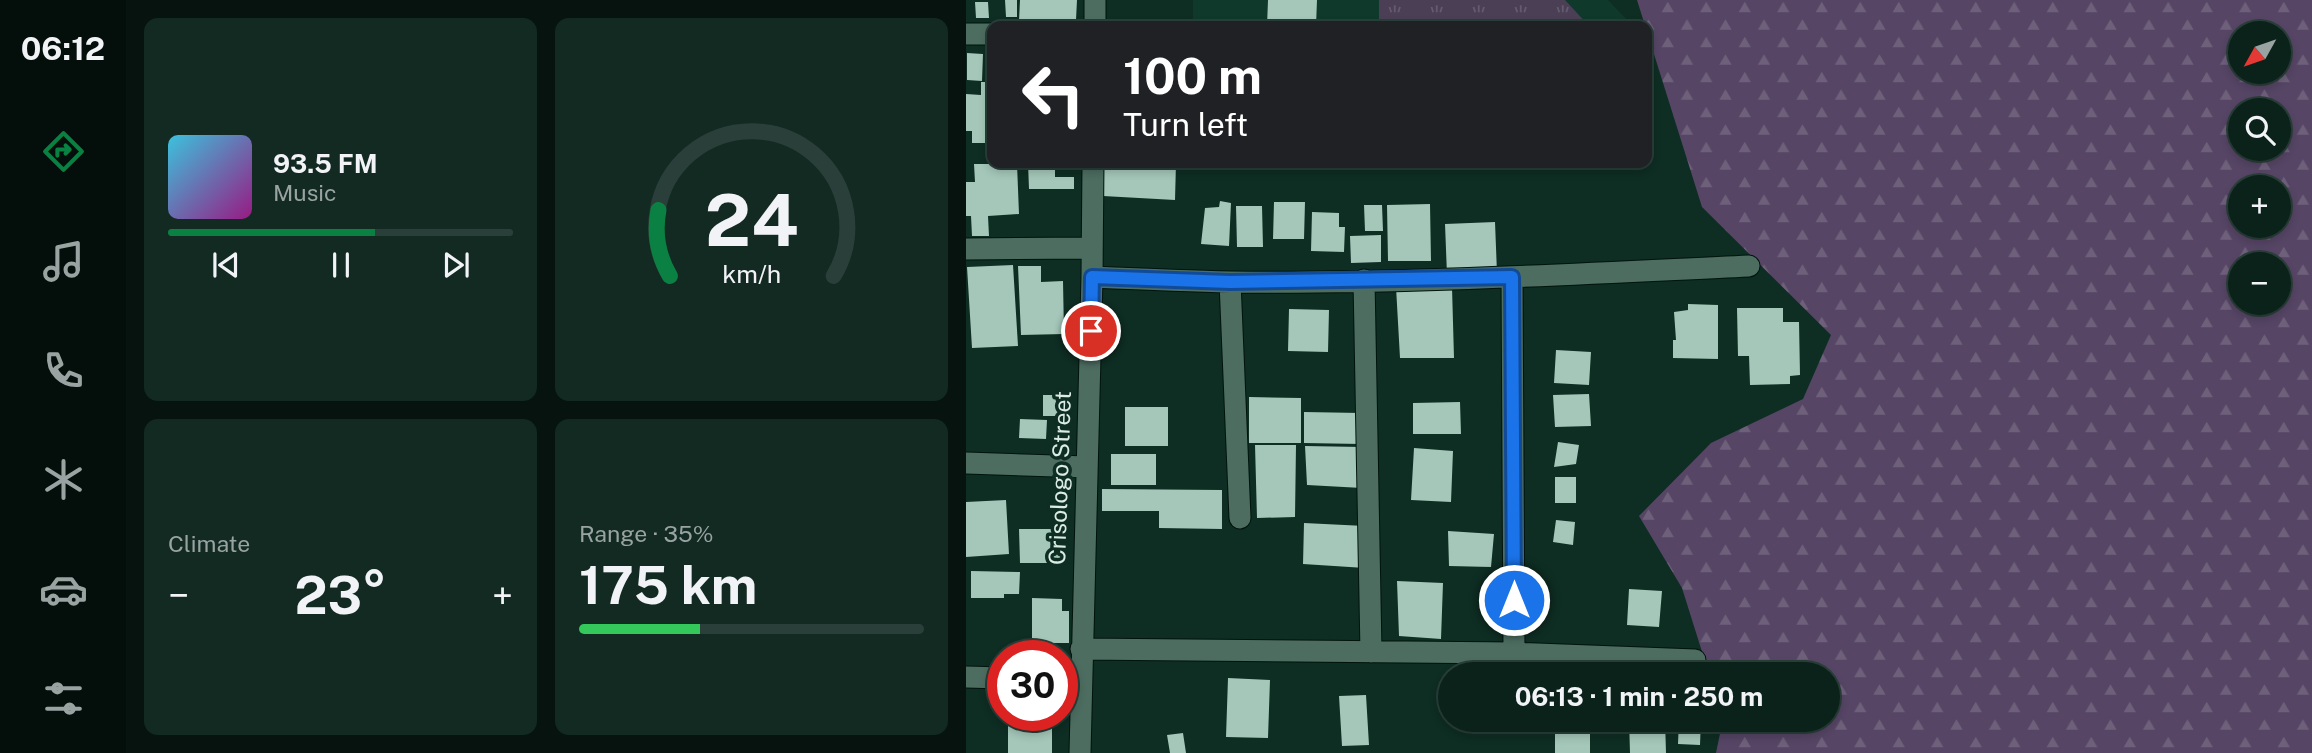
<!DOCTYPE html>
<meta charset="utf-8">
<style>
body{margin:0;font-family:"Public Sans",sans-serif;background:#132a23;color:#f1f3f6;height:100vh;display:flex;flex-direction:column;font-size:26px;white-space:nowrap}
*{box-sizing:border-box;margin:0}
p{font-size:23px;color:#99a4a2}
.icon{flex:none;width:38px;height:38px;fill:none;stroke:currentColor;stroke-width:2;stroke-linecap:round;stroke-linejoin:round}
.map{position:relative;flex:1;overflow:hidden}
.side{display:flex;flex-direction:column;gap:18px;padding:18px;background:#06130e;width:840px}
.side>*{flex:none}
.guide{position:absolute;left:21px;top:21px;width:665px;height:147px;border-radius:14px;box-shadow:0 4px 10px #0003,0 0 0 2px #2a3f39;background:#202124;color:#fff;overflow:hidden}
.needle{width:46px;rotate:230deg}
.controls{position:absolute;left:1262px;top:21px;display:grid;gap:14px}
.controls a{display:grid;place-items:center;width:63px;height:63px;border-radius:50%;background:#0a221a;box-shadow:0 4px 10px #0003,0 0 0 2px #2a3f39;font-size:35px}
.speed{position:absolute;left:21px;top:640px;display:flex;gap:14px;font-size:35px;font-weight:700;text-align:center}
.speed>*{display:grid;place-content:center;width:91px;height:91px;border-radius:50%;background:#0a221a;box-shadow:0 4px 10px #0003,0 0 0 2px #2a3f39;line-height:1}
.speed .limit{border:10px solid #d22;background:#fff;color:#111}
.pin{position:absolute;display:grid;place-items:center;width:60px;height:60px;color:#fff;margin:-30px;border:4px solid #fff;border-radius:50%;box-shadow:0 2px 7px #0007}
.me{position:absolute;width:77px;margin:-38px;rotate:0deg;stroke-linejoin:round;filter:drop-shadow(0 0 5px #0008)}
.turn{display:flex;align-items:center;gap:24px;height:147px;padding:0 21px;font-size:32px}
.turn .icon{width:91px;height:91px;stroke-width:2.5}
.turn b{display:block;font-size:49px;line-height:60px}
.big{font-size:52px;font-weight:700;line-height:1.1}
.side .card{flex:1;display:flex;flex-direction:column;justify-content:center;gap:10px;min-width:0;padding:0 24px;border-radius:14px;background:#132a23}
.side .dial{align-items:center;gap:0}
.dial svg{height:182px;overflow:visible;fill:none;stroke:#2a3f39;stroke-width:7;stroke-linecap:round;text-anchor:middle}
.dial text{fill:#f1f3f6;stroke:none}
.song{display:flex;align-items:center;gap:21px}
.cover{width:84px;height:84px;border-radius:10px;background:linear-gradient(135deg,hsl(190 70% 55%),hsl(310 70% 35%))}
.played{height:7px;border-radius:4px;background:linear-gradient(90deg,#0b8043 60%,#2a3f39 60%)}
.keys{display:flex;justify-content:space-around;direction:ltr}
.heat{display:flex;justify-content:space-between;align-items:center;font-size:38px;direction:ltr}
.charge{height:10px;border-radius:5px;background:linear-gradient(90deg,#34c759 35%,#2a3f39 0)}
.side .tiles{flex:1;display:grid;gap:18px;grid-template-columns:repeat(2,1fr)}
.trip{position:absolute;left:472px;top:662px;width:402px;height:70px;border-radius:35px;background:#0a221a;box-shadow:0 4px 10px #0003,0 0 0 2px #2a3f39;font-weight:700;line-height:70px;text-align:center}
main{display:flex;flex:1;min-height:0}
.menu{display:flex;flex-direction:column;width:126px;justify-content:space-around;align-items:center;background:#040e0a;color:#99a4a2}
.menu .icon{width:49px;height:49px}
.menu .current{color:#0b8043}
.menu b{font-size:32px;color:#f1f3f6}
.map>svg:first-child{display:block}
.built{fill:#0f392b}
.grass{fill:url(#grass-tufts)}
.forest{fill:url(#forest-firs);fill-rule:evenodd}
.building{fill:#a4c7b9}
.lines{fill:none;stroke-linecap:round;stroke-linejoin:round}
.minor-casing{stroke:#00140d;stroke-width:23}
.minor{stroke:#4d6d61;stroke-width:21}
.route-casing{stroke:#114b97;stroke-width:18}
.route{stroke:#1a73e8;stroke-width:12}
.labels{text-anchor:middle;stroke-width:7;stroke-linejoin:round;paint-order:stroke}
.street-label{font-size:23px;fill:#dbece4;stroke:#0e2d23}
</style>
<main>
<nav class="menu">
<b>06:12</b>
<svg class="icon current" aria-label="directions" viewBox="0 0 24 24"><path d="M12 3l9 9-9 9-9-9zM9 14v-3h6M13 9l2 2-2 2"/></svg>
<svg class="icon" aria-label="music" viewBox="0 0 24 24"><path d="M9 18V5l10-2v13"/><circle cx="6" cy="18" r="3"/><circle cx="16" cy="16" r="3"/></svg>
<svg class="icon" aria-label="phone" viewBox="0 0 24 24"><path d="M5 4h4l2 5-3 2q2 4 5 5l2-3 5 2v4C11 20 4 13 5 4z"/></svg>
<svg class="icon" aria-label="climate" viewBox="0 0 24 24"><path d="M12 3v18M4 7l16 10M4 17L20 7"/></svg>
<svg class="icon" aria-label="car" viewBox="0 0 24 24"><path d="M5 17H2v-5l4-1 3-4h7l3 4 3 1v5h-3M9 17h6M6 11h13"/><circle cx="7" cy="17" r="2"/><circle cx="17" cy="17" r="2"/></svg>
<svg class="icon" aria-label="filters" viewBox="0 0 24 24"><path d="M4 7h16M4 17h16"/><circle cx="9" cy="7" r="2"/><circle cx="15" cy="17" r="2"/></svg>
</nav>
<section class="side">
<div class="tiles">
<div class="card">
<div class="song"><i class="cover"></i><div><b>93.5 FM</b><p>Music</p></div></div>
<div class="played"></div>
<div class="keys"><svg class="icon" aria-label="previous" viewBox="0 0 24 24"><path d="M18 5L8 12l10 7zM5 5v14"/></svg><svg class="icon" aria-label="pause" viewBox="0 0 24 24"><path d="M8 5v14M16 5v14"/></svg><svg class="icon" aria-label="next" viewBox="0 0 24 24"><path d="M6 5l10 7-10 7zM19 5v14"/></svg></div>
</div>
<div class="card dial"><svg viewBox="0 0 100 80">
<path d="M14 69A42 42 0 1 1 86 69"/>
<path d="M14 69A42 42 0 0 1 9 40" stroke="#0b8043"/>
<text x="50" y="56" font-size="32" font-weight="700">24</text>
<text x="50" y="72" font-size="11">km/h</text>
</svg></div>
<div class="card"><p>Climate</p>
<div class="heat"><a>−</a><b class="big">23°</b><a>+</a></div>
</div>
<div class="card"><p>Range · 35%</p><b class="big">175 km</b><div class="charge"></div></div>
</div>
</section>
<div class="map">
<svg width="1346" height="753" viewBox="0 0 1346 753">
<defs>
<pattern id="grass-tufts" width="24" height="20" patternUnits="userSpaceOnUse" patternTransform="scale(1.75)"><rect width="24" height="20" fill="#4b3f56"/><path d="M3 7l-1-3M5 7V3M7 7l1-3M15 17l-1-3M17 17v-4M19 17l1-3" fill="none" stroke="#645b6e"/></pattern>
<pattern id="forest-firs" width="22" height="20" patternUnits="userSpaceOnUse" patternTransform="scale(1.75)"><rect width="22" height="20" fill="#564565"/><path d="M5 1l3.5 6h-7zM16 11l3.5 6h-7z" fill="#6e607b"/></pattern>
</defs>
<rect width="100%" height="100%" fill="#0e2d23"/>
<!-- built -->
<path class="built" d="M227 0H642L667 26H227Z"/>
<!-- grass -->
<path class="grass" d="M413 0H599L623 26H413Z"/>
<!-- forest -->
<path class="forest" d="M671 0H1346V753H750L757 719H863V674H743L716 588 673 516 745 443 837 399 865 335 736 207ZM1274 33H1312V72H1274ZM1274 110H1312V149H1274ZM1274 187H1312V226H1274ZM1274 264H1312V303H1274Z"/>
<!-- building -->
<path class="building" d="M39 0H51V17H40Z
M54 0H111L110 20 53 21Z
M302 0H351L350 26H301Z
M9 2H22L23 18H10Z
M1 53 17 54 16 81 1 80Z
M15 82H26V143H6V131H0V94L15 95Z
M62 163H89V177H108V189H63Z
M138 163H210L209 200 137 196Z
M8 164H51L53 214 22 216 23 236H6L5 216H0V182H9Z
M254 201 265 203 263 246 235 244 239 208 253 207Z
M308 202H339L338 239H307Z
M464 204 465 261H422L421 205Z
M398 205H416L417 231H399Z
M270 206H296L297 247H271Z
M346 212 373 213V227H379L378 252 345 251Z
M529 222 531 273 481 275 479 224Z
M415 235V262L385 263 384 236Z
M47 265 52 346 6 348 1 267Z
M52 266H75V282L97 281 98 334 55 335Z
M430 287H486L488 358H434Z
M722 304 752 305V359L707 358V340H710L708 312 722 310Z
M771 308H817V322H833L834 375 824 376V384L784 385 783 356H772Z
M323 309 363 310 362 352 322 351Z
M590 350 625 352 623 385 588 383Z
M623 394 625 426 589 427 587 395Z
M77 395H96V416H77Z
M283 397 335 398V443H283Z
M494 402 495 434H447V403Z
M159 407H202V446H159Z
M338 412 395 413V444L338 443Z
M54 419 81 420 80 439 53 438Z
M592 442 613 445 610 464 588 467Z
M289 445H330L329 517 291 518Z
M339 446 396 447V488L341 485Z
M448 448 487 451 485 502 445 500Z
M145 454H190V485H145Z
M589 477H610V503H589Z
M136 489 256 490V529L193 528V511H136Z
M40 500 43 554 0 557V502Z
M590 520 609 522 607 545 587 542Z
M338 523 399 526V568L337 564Z
M53 529H95V563H54Z
M482 531 528 534 525 567 483 566Z
M5 571 54 572 53 594H38V598H5Z
M431 581 477 583 475 639 433 636Z
M663 589 696 591 693 627 661 625Z
M66 598 96 599V611H103V643H66Z
M262 678 304 680 302 738 260 737Z
M400 695 403 745 376 746 373 696Z
M42 716H86V753H42Z
M581 719H624V753H589V728H582Z
M663 719H699L700 753H664Z
M713 719H735L734 745 712 744Z
M217 733 220 753H204L201 735Z"/>
<g class="lines">
<defs>
<path id="minor" d="M129 26V0
M0 34H26
M0 249 126 248
M126 277C172 279 218 281 264 282 437 284 610 274 783 266
M546 277 548 653
M398 280 405 652
M264 282 274 518
M0 463 121 467
M115 649 548 653 729 660
M0 677 37 678
M114 753 126 277 127 163"/>
</defs>
<!-- minor casing -->
<use href="#minor" class="minor-casing"/>
<!-- minor -->
<use href="#minor" class="minor"/>
</g>
<g class="lines">
<defs>
<path id="route" d="M125 331 126 277 264 282 546 277 548 600"/>
</defs>
<!-- route casing -->
<use href="#route" class="route-casing"/>
<!-- route -->
<use href="#route" class="route"/>
</g>
<g class="labels">
<!-- street labels -->
<g class="street-label">
<text transform="translate(94 478) rotate(-88)" y="8">Crisologo Street</text>
</g>
</g>
</svg>
<div class="controls">
<a><svg class="needle" viewBox="-14 -14 28 28"><path d="M0-13l5 13h-10z" fill="#e53935"/><path d="M0 13l5-13h-10z" fill="#99a4a2"/></svg></a>
<a><svg class="icon" aria-label="search" viewBox="0 0 24 24"><circle cx="10" cy="10" r="6"/><path d="M15 15l6 6"/></svg></a>
<a>+</a>
<a>−</a>
</div>
<div class="speed"><div class="limit">30</div></div>
<div class="pin" style="left:125px;top:331px;background:#d93025"><svg class="icon" aria-label="arrive" viewBox="0 0 24 24"><path d="M6 21V4h12l-3 4 3 4H6"/></svg></div>
<svg class="me" style="left:548px;top:600px" viewBox="-20 -20 40 40"><circle r="17" fill="#1a73e8" stroke="#fff" stroke-width="3"/><path d="M0-11L8 9 0 5-8 9z" fill="#fff"/></svg>
<div class="trip">06:13 · 1 min · 250 m</div>
<div class="guide">
<div class="turn"><svg class="icon" aria-label="left" viewBox="0 0 24 24"><path d="M17 20v-9H6M10 6l-5 5 5 5"/></svg><div><b>100 m</b>Turn left</div></div>
</div>
</div>
</main>
